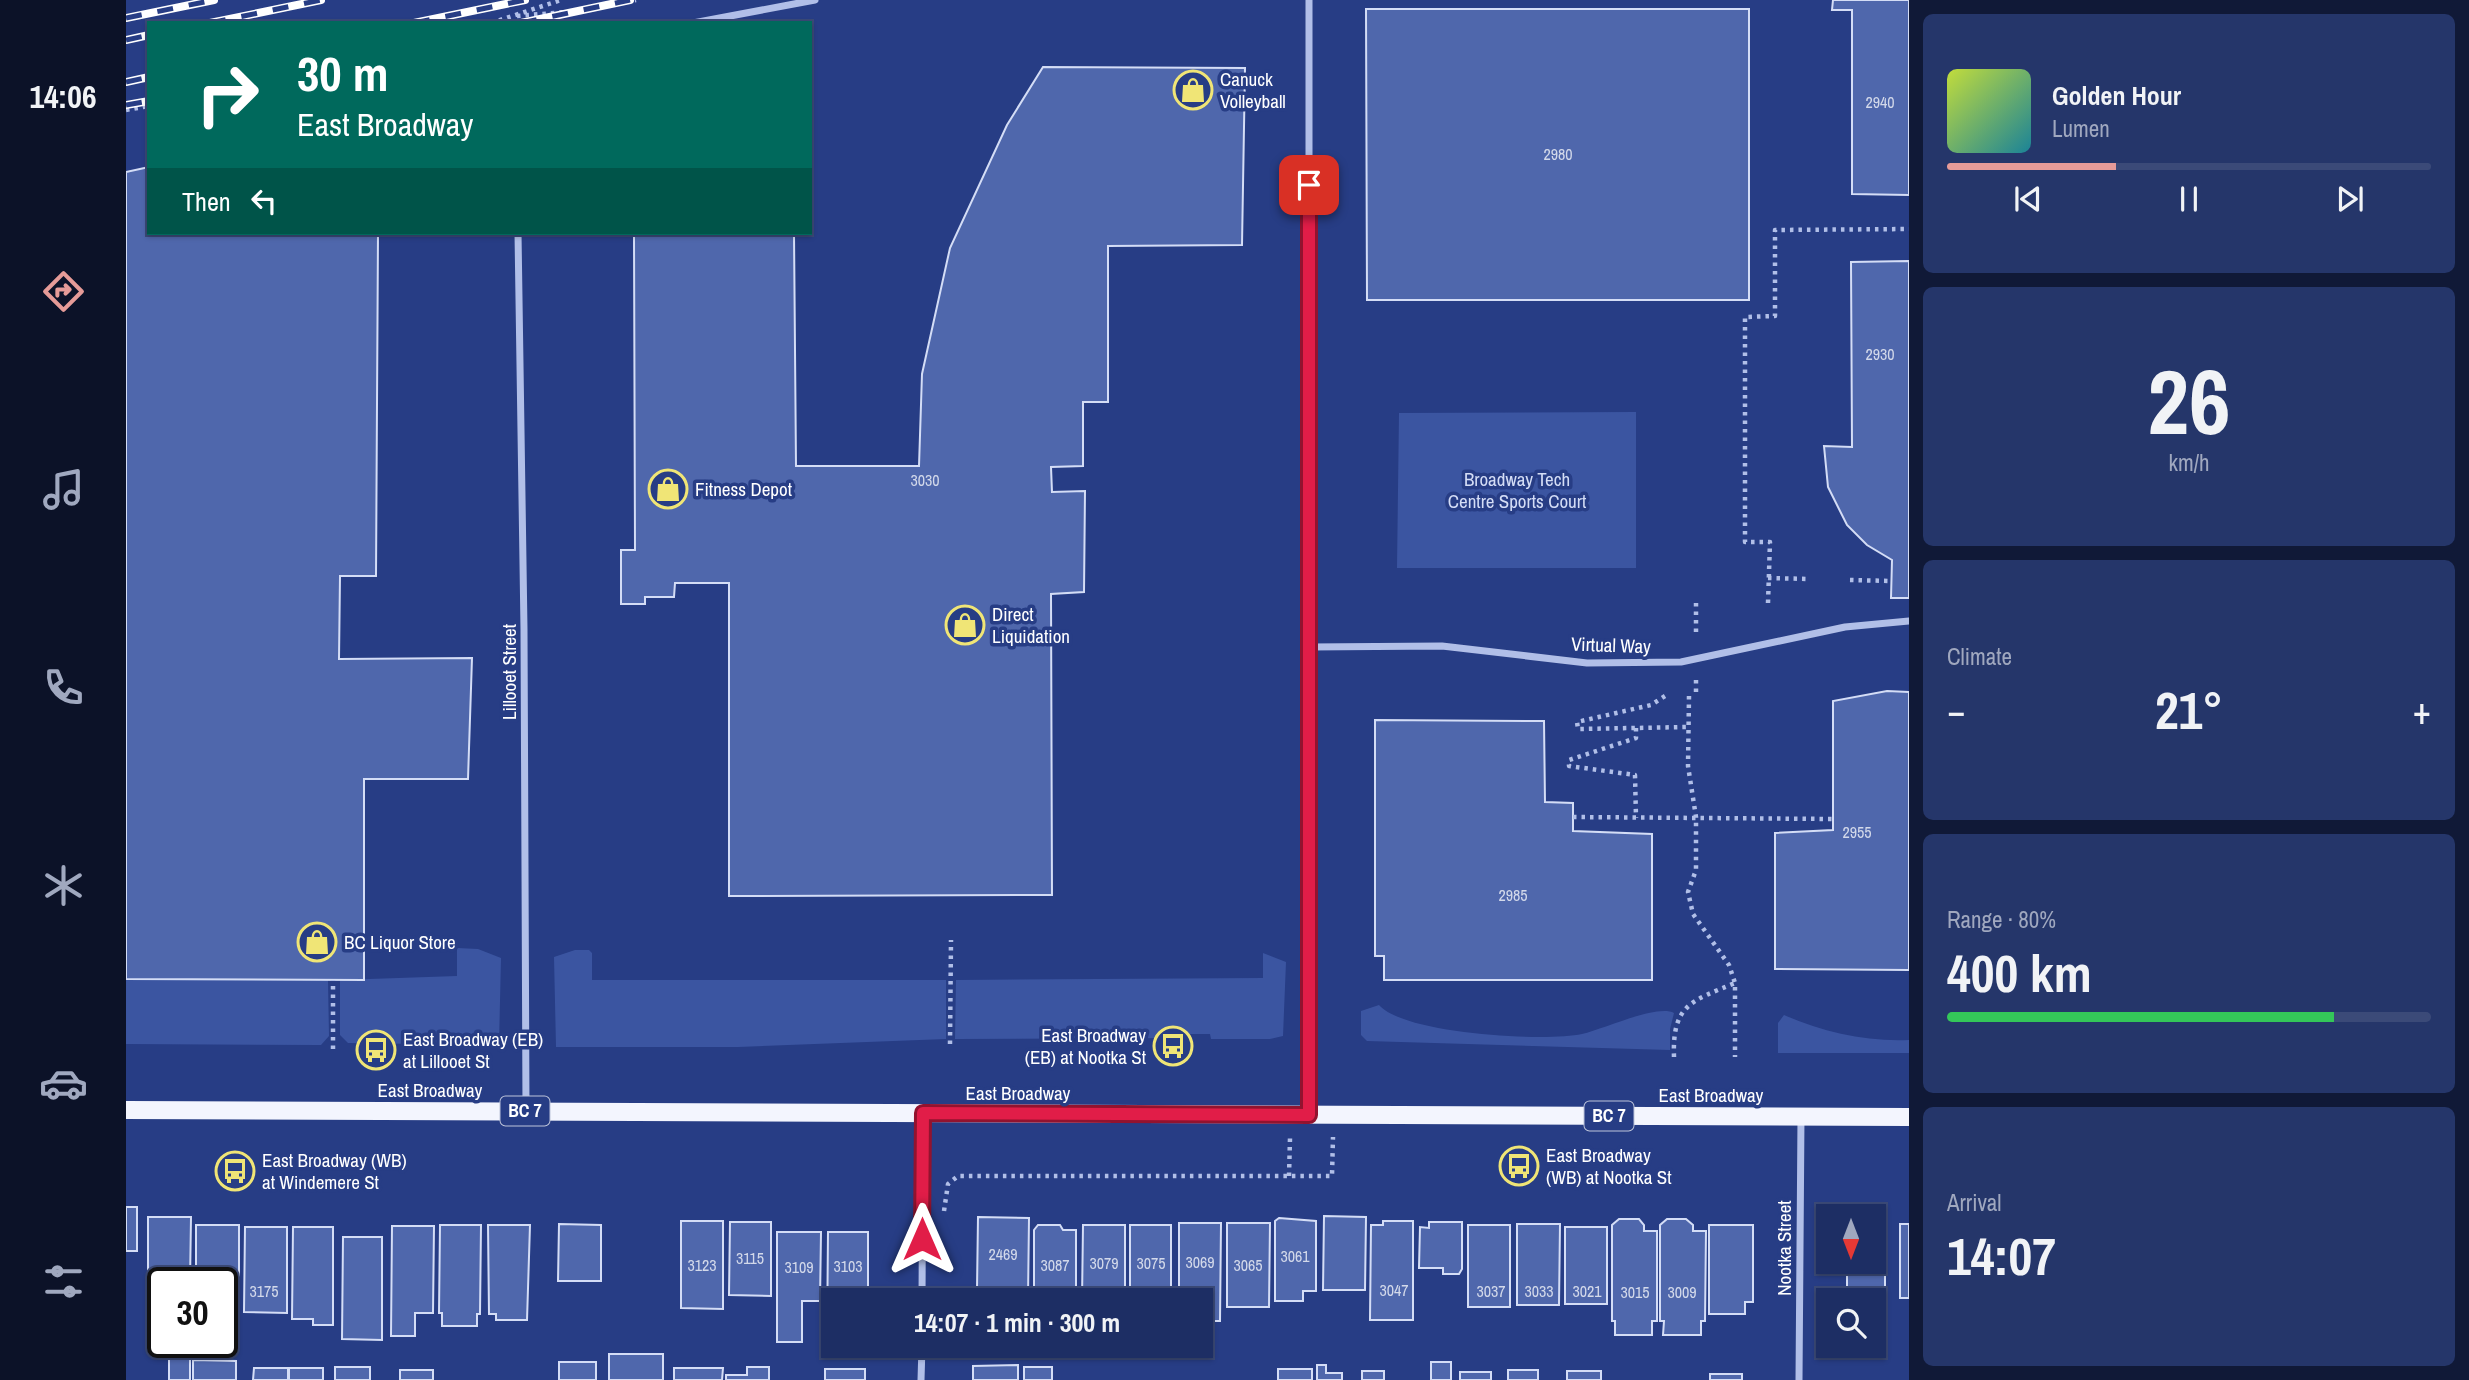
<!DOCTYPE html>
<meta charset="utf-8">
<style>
body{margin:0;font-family:"Archivo Narrow",sans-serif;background:#25366a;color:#f1f3f6;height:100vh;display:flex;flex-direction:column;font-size:26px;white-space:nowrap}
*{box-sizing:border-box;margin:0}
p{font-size:23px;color:#a0a8bf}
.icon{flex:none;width:38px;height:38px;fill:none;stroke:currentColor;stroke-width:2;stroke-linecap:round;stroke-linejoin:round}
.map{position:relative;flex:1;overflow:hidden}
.sheet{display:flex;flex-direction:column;gap:14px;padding:14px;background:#101937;width:560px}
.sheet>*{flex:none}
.banner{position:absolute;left:21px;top:21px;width:665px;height:214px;border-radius:0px;box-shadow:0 2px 5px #0004,0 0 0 2px #3b4a78;background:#00695c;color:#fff;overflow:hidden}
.needle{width:46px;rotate:180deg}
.controls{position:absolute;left:1690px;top:1204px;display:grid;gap:14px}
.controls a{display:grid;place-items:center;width:70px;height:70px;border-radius:0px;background:#1d2e64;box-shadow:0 2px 5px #0004,0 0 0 2px #3b4a78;font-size:35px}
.speed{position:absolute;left:21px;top:1267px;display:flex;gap:14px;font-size:35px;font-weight:700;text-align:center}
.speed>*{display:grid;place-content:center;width:91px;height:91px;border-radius:50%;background:#1d2e64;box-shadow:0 2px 5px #0004,0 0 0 2px #3b4a78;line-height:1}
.speed .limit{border:4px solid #111;border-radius:10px;background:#fff;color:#111}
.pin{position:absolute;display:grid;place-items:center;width:60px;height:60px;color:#fff;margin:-30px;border-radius:14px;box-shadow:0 4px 10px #0006}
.me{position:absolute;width:77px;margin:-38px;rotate:0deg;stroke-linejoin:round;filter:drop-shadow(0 0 5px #0008)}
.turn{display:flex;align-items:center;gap:24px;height:147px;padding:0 35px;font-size:32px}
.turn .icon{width:91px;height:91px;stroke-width:2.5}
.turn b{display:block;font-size:49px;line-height:60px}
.then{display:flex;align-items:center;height:66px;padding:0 35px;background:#0003;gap:14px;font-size:26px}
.big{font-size:52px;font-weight:700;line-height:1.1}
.sheet .widget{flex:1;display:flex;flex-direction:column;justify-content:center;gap:10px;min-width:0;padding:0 24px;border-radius:10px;background:#25366a}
.sheet .dial{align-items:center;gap:0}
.dial b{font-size:91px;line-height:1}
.song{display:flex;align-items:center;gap:21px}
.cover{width:84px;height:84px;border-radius:10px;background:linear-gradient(135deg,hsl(70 70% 55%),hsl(190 70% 35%))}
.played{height:7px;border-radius:4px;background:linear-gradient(90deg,#e69b98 35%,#3b4a78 35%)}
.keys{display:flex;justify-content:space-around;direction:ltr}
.heat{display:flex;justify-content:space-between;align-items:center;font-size:38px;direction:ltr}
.charge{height:10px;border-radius:5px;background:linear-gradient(90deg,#34c759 80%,#3b4a78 0)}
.trip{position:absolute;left:695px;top:1288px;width:392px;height:70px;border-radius:0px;background:#1d2e64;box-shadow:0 2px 5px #0004,0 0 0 2px #3b4a78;font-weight:700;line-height:70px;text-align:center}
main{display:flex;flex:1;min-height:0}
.menu{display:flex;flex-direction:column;width:126px;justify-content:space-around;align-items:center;background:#0c1228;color:#a0a8bf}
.menu .icon{width:49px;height:49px}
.menu .current{color:#e69b98}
.menu b{font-size:32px;color:#f1f3f6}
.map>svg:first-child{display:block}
.green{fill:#3b55a1}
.building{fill:#4f67ac;stroke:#d4ddf6;stroke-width:2}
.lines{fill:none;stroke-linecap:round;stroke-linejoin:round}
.path{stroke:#b1bfe8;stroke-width:4.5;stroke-dasharray:3.5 5;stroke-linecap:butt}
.minor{stroke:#b1bfe8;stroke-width:7}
.primary{stroke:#f3f5fe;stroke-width:18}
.rail-casing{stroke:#fff;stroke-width:8}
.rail{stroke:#273d85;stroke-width:5;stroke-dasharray:16;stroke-linecap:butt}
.route-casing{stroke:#92132f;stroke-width:18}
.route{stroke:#e11d48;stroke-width:12}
.labels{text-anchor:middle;stroke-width:7;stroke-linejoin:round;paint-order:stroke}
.number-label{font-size:16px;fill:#d3d9ea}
.shield{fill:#273d85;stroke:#bec5da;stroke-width:2}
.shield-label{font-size:18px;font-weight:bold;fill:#fff}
.poi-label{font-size:19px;fill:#fff;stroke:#273d85;text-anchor:start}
.park-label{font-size:19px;fill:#d4ddf6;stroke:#273d85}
.street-label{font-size:19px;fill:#fff;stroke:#273d85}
</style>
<main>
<nav class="menu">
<b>14:06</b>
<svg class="icon current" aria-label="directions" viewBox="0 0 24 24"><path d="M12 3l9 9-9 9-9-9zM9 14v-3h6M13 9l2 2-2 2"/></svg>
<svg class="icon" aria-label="music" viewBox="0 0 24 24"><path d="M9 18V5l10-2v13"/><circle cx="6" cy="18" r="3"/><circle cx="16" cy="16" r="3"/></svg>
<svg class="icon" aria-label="phone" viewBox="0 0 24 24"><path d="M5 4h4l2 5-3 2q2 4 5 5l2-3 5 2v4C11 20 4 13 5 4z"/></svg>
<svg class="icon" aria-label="climate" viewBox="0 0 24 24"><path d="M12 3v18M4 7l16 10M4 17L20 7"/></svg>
<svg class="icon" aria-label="car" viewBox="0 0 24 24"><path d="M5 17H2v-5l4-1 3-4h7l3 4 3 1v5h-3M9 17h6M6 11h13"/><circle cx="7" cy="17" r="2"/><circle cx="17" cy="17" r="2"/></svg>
<svg class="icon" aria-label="filters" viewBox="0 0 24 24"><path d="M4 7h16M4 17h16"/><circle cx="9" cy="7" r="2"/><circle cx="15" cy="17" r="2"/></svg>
</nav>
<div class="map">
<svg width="1783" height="1380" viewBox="0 0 1783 1380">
<rect width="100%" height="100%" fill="#273d85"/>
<!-- green -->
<path class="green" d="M1510 412V568H1271L1273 413Z
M331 948 352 949 375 958 373 1045 222 1043 214 1035V980L331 976Z
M449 950H463L466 953V980H820V1039L612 1047H430L428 957Z
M1137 953 1160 962 1157 1036 1144 1039H1085L1084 1034H1058V1038L829 1039 830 980 1137 978Z
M0 979 202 980 203 1036 195 1045 0 1044Z
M1253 1005C1278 1034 1418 1042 1456 1034 1478 1029 1531 1004 1548 1013L1544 1029V1050L1241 1041 1235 1035V1011Z
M1658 1015C1696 1032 1741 1042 1783 1040V1053H1652V1023Z"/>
<!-- building -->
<path class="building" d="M1707 0H1783V195L1726 194V10H1706Z
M1240 9H1623V300H1241Z
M917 67 1119 68 1116 245 982 246V402H957V466L925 467 926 492 959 491 958 592 925 594 926 895 603 896V583H549L548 597H519V604H495V550H509L508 233H668L670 466H793L796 374 824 248 881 125Z
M23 167V233H252L250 576H214L213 659 346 658 342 779H238V980L0 979V172Z
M1783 261V598H1765L1766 560 1741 545 1721 525 1702 487 1698 446 1726 447 1725 262Z
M1761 691 1783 692V970L1649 969V833L1707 830V701Z
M1249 720 1418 721 1419 802 1447 803V831L1526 834V980H1258V956H1249Z
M0 1207H11V1251H0Z
M1198 1216 1240 1217 1239 1290H1197Z
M22 1217H65L64 1283H37V1292L22 1287Z
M852 1217 903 1218 902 1299H854V1289H851Z
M1153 1218 1190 1221V1291H1177V1301H1149V1221Z
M1493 1219H1513L1518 1225V1231H1531V1321H1526V1335H1489V1321H1486V1225Z
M1541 1219H1560L1567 1225V1231H1580L1579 1321H1575V1335H1537L1538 1321H1534V1225Z
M555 1221H597V1309L555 1308Z
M1257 1221H1287V1320H1244L1245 1225H1257Z
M604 1222H645V1296L603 1295Z
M1303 1222H1336V1269L1333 1274H1317V1268H1293L1294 1227 1303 1228Z
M1053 1223H1095L1094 1321H1074V1300H1053Z
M1101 1223H1144L1143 1307H1101Z
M433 1224 475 1225V1281H432Z
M1391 1224H1434L1433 1305H1391Z
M1774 1224H1783V1298H1774Z
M70 1225H113V1291H102L101 1312H96V1283H70Z
M314 1225H355L354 1314H351V1326H316V1313H313Z
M362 1225H404L401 1320H370V1314H363Z
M912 1225H934L937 1230H950V1300H908V1230Z
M957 1225H999V1300H956Z
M1004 1225H1045V1300H1004Z
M1342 1225H1384V1307H1342Z
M1583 1225H1627V1302H1619V1314H1583Z
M266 1226H308L307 1313H289V1336H265Z
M119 1227H161V1313L118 1312Z
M167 1227H207V1325H187V1319H166Z
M1439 1227H1481V1304H1439Z
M1748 1231H1759V1315H1748V1300H1721V1262H1748Z
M651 1232H695L694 1301H676V1342H651Z
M702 1232H742V1300H707V1343H701Z
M217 1237H256V1340L216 1339Z
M43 1351H64V1380H43Z
M483 1354H537V1380H483Z
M67 1360 110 1361V1380H67Z
M433 1362H470V1380H433Z
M1305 1362H1325V1380H1305Z
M892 1365V1380H847V1366Z
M1191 1365H1200V1373H1216V1380H1191Z
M209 1367H244V1380H209Z
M621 1367H643V1380H600V1375H621Z
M898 1367H926V1380H898Z
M128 1368H162V1380H127Z
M163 1368H197V1380H163Z
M548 1368H597L596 1380H548Z
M699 1369H739V1380H699Z
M1152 1369H1186V1380H1152Z
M274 1370H307V1380H274Z
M1382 1370H1412V1380H1382Z
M1236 1371H1258V1380H1236Z
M1441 1371H1475V1380H1441Z
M1334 1372H1365V1380H1334Z
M1584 1374H1616V1380H1584Z"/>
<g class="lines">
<!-- path -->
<path class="path" d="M391 16 452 11 510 0
M365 23 435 0
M0 110 23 106
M1642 578 1683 579
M1724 580 1765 581
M1570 603V637
M1642 603 1644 542H1619V317L1649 316V230L1783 229
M1570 680V695
M1539 696 1525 705 1451 722 1452 729 1562 727
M1563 696 1562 766 1570 817V870L1562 892 1567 914 1603 965 1609 983V1057
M1510 728V738L1443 760V766L1509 775 1510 818
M1447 817 1707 819
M824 1044 825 940
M207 1049V980
M1548 1057C1546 1004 1566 1001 1609 983
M1163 1176 1164 1138
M818 1211 822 1184 832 1176H1206L1207 1137"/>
<!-- minor -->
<path class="minor" d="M1183 0V1112
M567 23 689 0
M392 233 398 629 400 1111
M1184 647 1316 646 1461 663 1555 662 1719 627 1783 621
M796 1300 797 1114
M795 1380 796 1346
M1673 1380 1675 1117"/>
<!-- primary -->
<path class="primary" d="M0 1110 1783 1117"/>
<defs>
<path id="rail" d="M0 18 88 0
M84 23 195 0
M288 23 399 0
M395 23 504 0
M0 40 23 35
M0 82 23 77
M0 105 23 101"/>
</defs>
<!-- rail casing -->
<use href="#rail" class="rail-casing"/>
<!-- rail -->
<use href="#rail" class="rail"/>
</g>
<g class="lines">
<defs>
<path id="route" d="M796 1239 797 1113 1183 1115V185"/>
</defs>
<!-- route casing -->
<use href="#route" class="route-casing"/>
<!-- route -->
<use href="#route" class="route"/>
</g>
<!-- icons -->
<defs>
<symbol id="shop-ring" viewBox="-11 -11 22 22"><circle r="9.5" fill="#273d85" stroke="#f0e576" stroke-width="1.5"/><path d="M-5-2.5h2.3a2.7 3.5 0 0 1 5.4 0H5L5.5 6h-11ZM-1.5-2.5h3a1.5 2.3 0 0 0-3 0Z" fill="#f0e576"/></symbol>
<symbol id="bus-ring" viewBox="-11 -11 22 22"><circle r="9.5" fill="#273d85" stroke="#f0e576" stroke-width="1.5"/><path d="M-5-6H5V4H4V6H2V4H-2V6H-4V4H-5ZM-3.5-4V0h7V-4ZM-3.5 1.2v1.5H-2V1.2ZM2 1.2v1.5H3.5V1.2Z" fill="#f0e576"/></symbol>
</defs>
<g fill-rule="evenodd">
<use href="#shop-ring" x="1045" y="68" width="44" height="44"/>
<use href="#shop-ring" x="520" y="467" width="44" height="44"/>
<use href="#shop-ring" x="817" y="603" width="44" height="44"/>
<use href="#shop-ring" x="169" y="920" width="44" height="44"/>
<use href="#bus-ring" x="1025" y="1024" width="44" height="44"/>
<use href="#bus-ring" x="228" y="1028" width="44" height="44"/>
<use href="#bus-ring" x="1371" y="1144" width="44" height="44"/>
<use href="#bus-ring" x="87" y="1149" width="44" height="44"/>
</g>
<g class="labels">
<!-- number labels -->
<g class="number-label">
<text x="1754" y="108">2940</text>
<text x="1432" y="160">2980</text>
<text x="1754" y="360">2930</text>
<text x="799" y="486">3030</text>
<text x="1731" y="838">2955</text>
<text x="1387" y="901">2985</text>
<text x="877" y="1260">2469</text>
<text x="1169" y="1262">3061</text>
<text x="624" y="1264">3115</text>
<text x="1074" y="1268">3069</text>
<text x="978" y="1269">3079</text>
<text x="1025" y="1269">3075</text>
<text x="576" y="1271">3123</text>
<text x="929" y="1271">3087</text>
<text x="1122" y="1271">3065</text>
<text x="722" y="1272">3103</text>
<text x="673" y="1273">3109</text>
<text x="1268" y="1296">3047</text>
<text x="138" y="1297">3175</text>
<text x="1365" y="1297">3037</text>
<text x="1413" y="1297">3033</text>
<text x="1461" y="1297">3021</text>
<text x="1509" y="1298">3015</text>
<text x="1556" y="1298">3009</text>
</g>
<!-- shield labels -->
<g class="shield">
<rect x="374.5" y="1096.5" width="49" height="29" rx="5"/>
<rect x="1458.5" y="1101.5" width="49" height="29" rx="5"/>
</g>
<g class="shield-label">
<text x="399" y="1117">BC 7</text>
<text x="1483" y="1122">BC 7</text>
</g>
<!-- poi labels -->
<g class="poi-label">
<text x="1094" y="86">Canuck<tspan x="1094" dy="22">Volleyball</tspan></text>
<text x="569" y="496">Fitness Depot</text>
<text x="866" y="621">Direct<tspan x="866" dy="22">Liquidation</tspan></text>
<text x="218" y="949">BC Liquor Store</text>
<text x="1020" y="1042" text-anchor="end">East Broadway<tspan x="1020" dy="22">(EB) at Nootka St</tspan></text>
<text x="277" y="1046">East Broadway (EB)<tspan x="277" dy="22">at Lillooet St</tspan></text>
<text x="1420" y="1162">East Broadway<tspan x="1420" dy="22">(WB) at Nootka St</tspan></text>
<text x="136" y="1167">East Broadway (WB)<tspan x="136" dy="22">at Windemere St</tspan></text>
</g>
<!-- park labels -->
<g class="park-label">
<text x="1391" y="486">Broadway Tech<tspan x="1391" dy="22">Centre Sports Court</tspan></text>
</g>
<!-- street labels -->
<g class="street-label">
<text transform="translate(1485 645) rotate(2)" y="7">Virtual Way</text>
<text transform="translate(383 672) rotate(-90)" y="7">Lillooet Street</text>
<text x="304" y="1097">East Broadway</text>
<text x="892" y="1100">East Broadway</text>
<text x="1585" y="1102">East Broadway</text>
<text transform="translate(1658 1248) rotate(-90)" y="7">Nootka Street</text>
</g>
</g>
</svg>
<div class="controls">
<a><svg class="needle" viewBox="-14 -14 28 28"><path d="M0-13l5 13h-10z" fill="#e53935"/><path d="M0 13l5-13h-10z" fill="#a0a8bf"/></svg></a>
<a><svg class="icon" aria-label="search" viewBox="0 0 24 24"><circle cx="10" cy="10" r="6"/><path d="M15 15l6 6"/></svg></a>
</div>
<div class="speed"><div class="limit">30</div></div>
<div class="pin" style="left:1183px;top:185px;background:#d93025"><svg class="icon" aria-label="arrive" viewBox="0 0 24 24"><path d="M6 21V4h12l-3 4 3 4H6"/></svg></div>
<svg class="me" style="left:796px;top:1239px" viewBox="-20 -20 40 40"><path d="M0-17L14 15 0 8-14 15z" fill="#e11d48" stroke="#fff" stroke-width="4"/></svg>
<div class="trip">14:07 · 1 min · 300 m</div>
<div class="banner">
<div class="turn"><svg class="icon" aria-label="right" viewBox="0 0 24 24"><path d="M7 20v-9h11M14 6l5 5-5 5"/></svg><div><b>30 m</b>East Broadway</div></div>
<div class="then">Then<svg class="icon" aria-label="left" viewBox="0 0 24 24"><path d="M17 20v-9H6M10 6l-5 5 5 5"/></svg></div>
</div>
</div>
<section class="sheet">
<div class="widget">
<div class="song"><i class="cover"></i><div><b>Golden Hour</b><p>Lumen</p></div></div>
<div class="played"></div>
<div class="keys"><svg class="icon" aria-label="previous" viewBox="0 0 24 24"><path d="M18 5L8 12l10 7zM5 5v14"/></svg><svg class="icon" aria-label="pause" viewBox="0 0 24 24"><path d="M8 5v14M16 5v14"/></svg><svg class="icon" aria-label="next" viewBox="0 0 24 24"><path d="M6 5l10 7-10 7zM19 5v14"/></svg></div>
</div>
<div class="widget dial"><b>26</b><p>km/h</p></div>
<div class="widget"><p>Climate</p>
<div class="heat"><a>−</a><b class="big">21°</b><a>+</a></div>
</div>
<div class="widget"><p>Range · 80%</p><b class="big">400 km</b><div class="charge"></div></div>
<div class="widget"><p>Arrival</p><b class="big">14:07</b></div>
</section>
</main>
